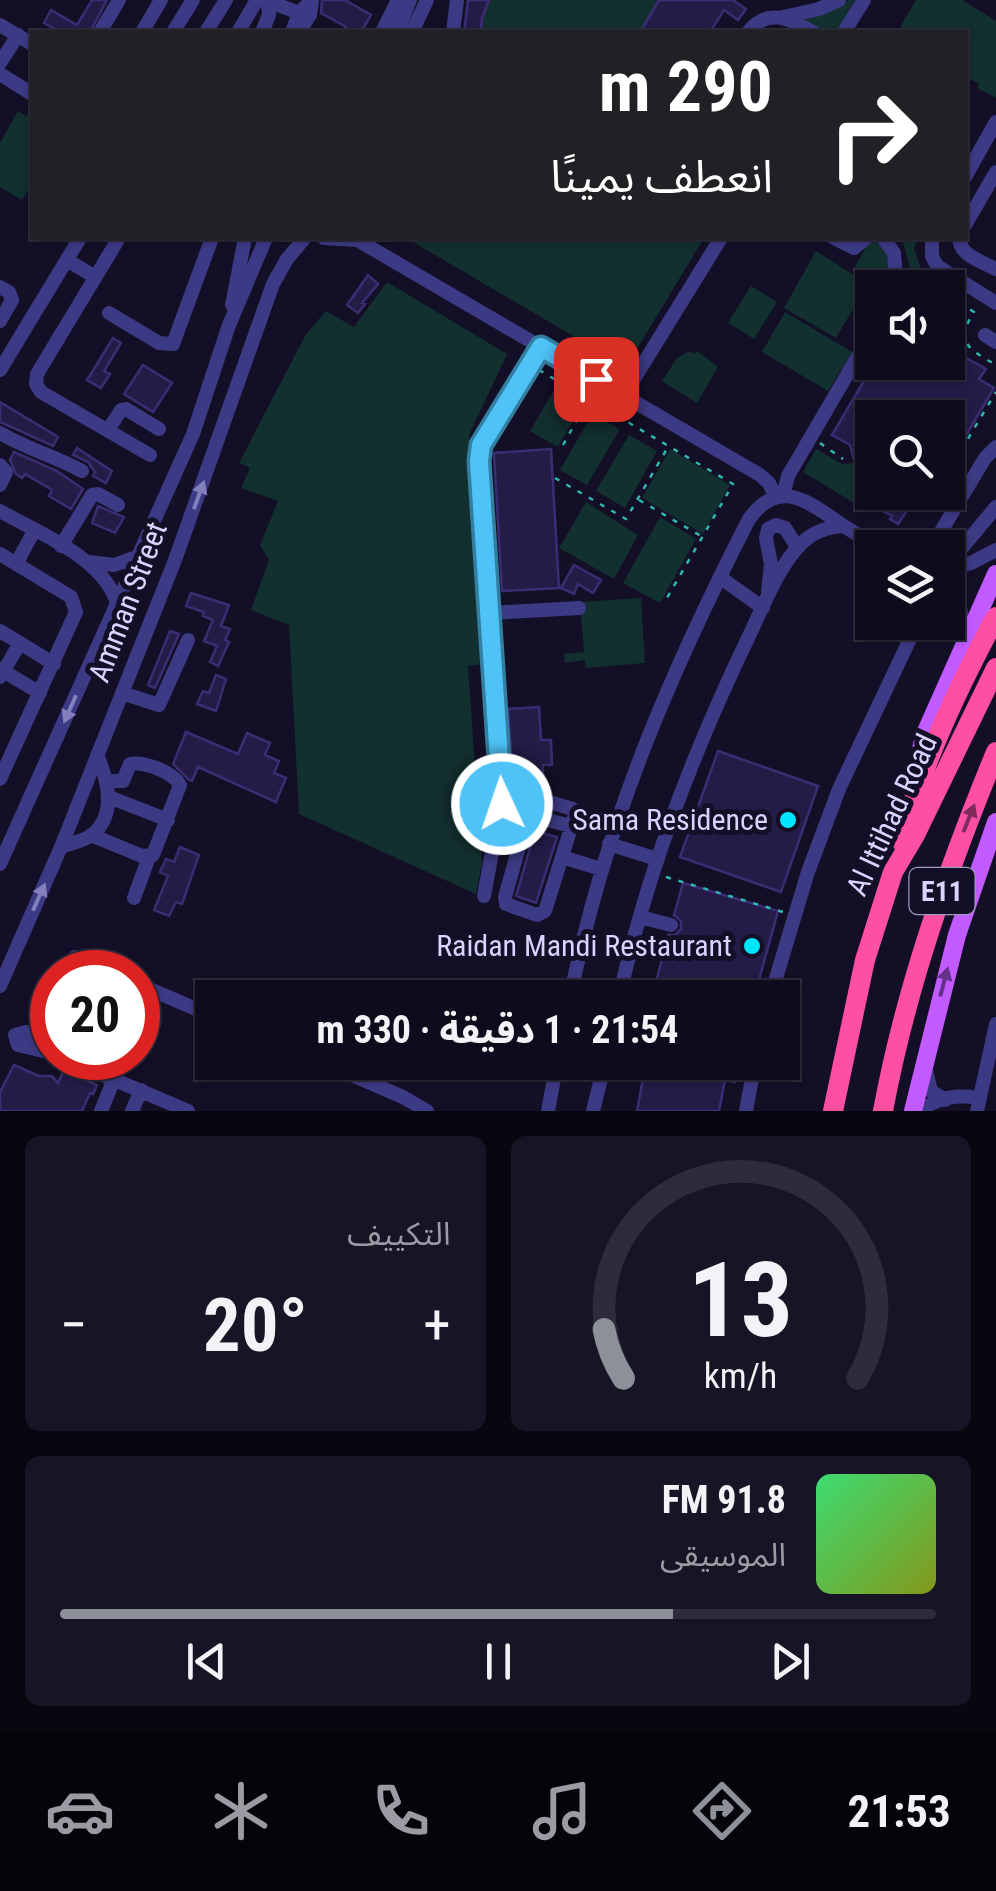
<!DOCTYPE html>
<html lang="ar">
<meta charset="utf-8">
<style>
body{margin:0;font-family:"Roboto Condensed","Noto Sans Arabic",sans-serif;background:#171425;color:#f1f3f6;direction:rtl;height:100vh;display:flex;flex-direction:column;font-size:38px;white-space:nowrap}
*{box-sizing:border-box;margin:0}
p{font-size:32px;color:#9b9ba3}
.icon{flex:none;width:55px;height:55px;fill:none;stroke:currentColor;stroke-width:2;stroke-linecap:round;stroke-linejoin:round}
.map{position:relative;height:1111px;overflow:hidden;direction:ltr}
.sheet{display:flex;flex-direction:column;gap:25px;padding:25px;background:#08060f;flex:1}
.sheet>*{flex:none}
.hud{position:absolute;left:30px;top:30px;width:938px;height:210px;border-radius:0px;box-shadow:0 2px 8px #0004,0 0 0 2px #2e2b3b;direction:rtl;background:#202124;color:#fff;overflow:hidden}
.buttons{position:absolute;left:855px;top:270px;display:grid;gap:20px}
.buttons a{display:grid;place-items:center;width:110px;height:110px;border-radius:0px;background:#0e0b1c;box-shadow:0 2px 8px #0004,0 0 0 2px #2e2b3b;font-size:50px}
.speed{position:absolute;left:30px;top:950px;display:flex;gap:20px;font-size:50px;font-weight:700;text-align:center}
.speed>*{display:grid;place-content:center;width:130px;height:130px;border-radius:50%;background:#0e0b1c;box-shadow:0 2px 8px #0004,0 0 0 2px #2e2b3b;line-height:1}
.speed .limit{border:15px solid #d22;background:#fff;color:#111}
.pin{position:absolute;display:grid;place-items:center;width:85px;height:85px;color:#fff;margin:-42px;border-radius:20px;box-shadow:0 5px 15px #0006}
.me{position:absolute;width:110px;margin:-55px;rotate:357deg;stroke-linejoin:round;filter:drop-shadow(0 0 8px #0008)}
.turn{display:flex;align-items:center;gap:35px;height:210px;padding:0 30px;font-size:45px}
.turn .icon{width:130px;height:130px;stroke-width:2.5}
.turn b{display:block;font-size:70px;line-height:85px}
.big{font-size:75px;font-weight:700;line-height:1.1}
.sheet .card{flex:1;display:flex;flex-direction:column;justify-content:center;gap:15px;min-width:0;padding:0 35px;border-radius:15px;background:#171425}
.sheet .dial{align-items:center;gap:0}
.dial svg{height:260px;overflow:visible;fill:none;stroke:#2e2b3b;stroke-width:7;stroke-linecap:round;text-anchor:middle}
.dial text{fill:#f1f3f6;stroke:none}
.song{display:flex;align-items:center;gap:30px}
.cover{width:120px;height:120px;border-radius:15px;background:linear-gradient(135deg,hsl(140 70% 55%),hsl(70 70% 35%))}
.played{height:10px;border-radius:5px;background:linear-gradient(90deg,#8c9099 70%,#2e2b3b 70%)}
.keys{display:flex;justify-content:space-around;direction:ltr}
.heat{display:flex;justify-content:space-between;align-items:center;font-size:55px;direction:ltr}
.sheet .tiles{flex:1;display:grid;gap:25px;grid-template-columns:1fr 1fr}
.card:last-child{grid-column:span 2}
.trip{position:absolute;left:195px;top:980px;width:605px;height:100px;border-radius:0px;background:#0e0b1c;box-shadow:0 2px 8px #0004,0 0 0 2px #2e2b3b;font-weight:700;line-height:100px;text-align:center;direction:rtl}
.menu{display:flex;height:160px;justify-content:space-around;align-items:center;background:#06040b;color:#9b9ba3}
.menu .icon{width:70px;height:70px}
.menu .active{color:#8c9099}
.menu b{font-size:45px;color:#f1f3f6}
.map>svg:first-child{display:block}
.green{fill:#12302f}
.building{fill:#241b47;stroke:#3b2d73;stroke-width:2.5}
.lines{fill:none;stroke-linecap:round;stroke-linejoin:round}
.path{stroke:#2fb8b0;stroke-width:2.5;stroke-dasharray:5 8;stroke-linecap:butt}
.minor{stroke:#3d3a85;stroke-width:14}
.major{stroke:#c25bff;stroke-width:18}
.highway{stroke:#ff4fa3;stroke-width:20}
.oneway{fill:#837fbc}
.oneway2{fill:#7d2c5e}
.oneway3{fill:#623188}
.route-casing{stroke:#337fa1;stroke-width:25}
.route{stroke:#4fc3f7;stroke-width:18}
.poi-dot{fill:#00e5ff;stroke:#130f26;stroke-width:4}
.labels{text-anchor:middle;stroke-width:10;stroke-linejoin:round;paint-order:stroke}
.shield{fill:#130f26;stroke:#9e99be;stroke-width:2.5}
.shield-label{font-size:28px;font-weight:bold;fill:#d9d4ff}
.street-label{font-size:30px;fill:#d9d4ff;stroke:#130f26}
.poi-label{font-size:30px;fill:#d9d4ff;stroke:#130f26;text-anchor:end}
</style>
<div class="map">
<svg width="996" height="1111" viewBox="0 0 996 1111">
<rect width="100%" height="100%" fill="#130f26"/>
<!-- green -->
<path class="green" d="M489 0H659L640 32H481L482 19Z
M849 0H855L838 32H820L795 19 830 10Z
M916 0H962L996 21V98L977 88 979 84 965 76V32H897Z
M18 111 32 119V183L22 200 0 187V143Z
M406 238H704L626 367Z
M902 238H919L914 248 923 275 938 284V287L914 284Z
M875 241 887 251 892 287H877L878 285 853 270 869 242Z
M816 251 868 284 836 338 784 308Z
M387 282 507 354 469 435 484 664 468 666 482 864 476 894 299 814 289 625 251 610 269 560 260 545 278 501 241 488 250 468 239 463 306 334 326 311 354 327Z
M751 286 777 302 754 339 728 323Z
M785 312 852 352 828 391 762 352Z
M689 351 694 354 697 351 718 367 697 403 662 381 677 358Z
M557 385 584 401 558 447 530 431Z
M592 414 620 429 587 485 560 470Z
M629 435 657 451 625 508 596 491Z
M670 449 730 485 703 534 642 498Z
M816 449 842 464 854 463 857 473 872 470V481L859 506 803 472Z
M586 502 638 535 614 579 559 548Z
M660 517 696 539 660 603 623 583Z
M641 598 645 663 586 668 585 660 565 663 564 654 584 652 580 602Z"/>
<!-- building -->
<path class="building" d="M92 0H107L90 32H60L44 23 51 10 77 25Z
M322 0H345L371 15 361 32H343L346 27 321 13Z
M468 0H489L482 18 481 32H464Z
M659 0H733L746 9 738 20 724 10 710 32H640Z
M368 275 378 284 362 303 365 304 358 313 347 305Z
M113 338 121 343 104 371 110 374 101 388 87 380Z
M948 348 986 369 979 379 994 388 954 456 948 454V418H872V464L856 467 850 445 832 435 875 362H948Z
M143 365 172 383 153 412 124 394Z
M0 402 58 437 53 446 0 422Z
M77 448 112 471 106 483 93 476 95 472 88 462 73 455Z
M551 449 559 588 502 591 494 453Z
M14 452 57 471 83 489 71 509 49 496 52 490 25 474 22 478 16 474 10 460Z
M869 491 891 502 895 496 910 506 898 524 890 519 892 516 864 501Z
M98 506 124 517 115 533 92 523Z
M574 565 601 580 593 593 578 584 574 594 561 588Z
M191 593 229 605 221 626 230 629 225 640 229 642 218 666 210 662 217 646 204 641 213 620 203 616 204 612 186 606Z
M170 631 179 634 155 688 148 685Z
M216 675 226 679 216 711 197 704 203 691 209 693Z
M539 707 541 740H551L552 765H543V806L526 805 515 808 508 709Z
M186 732 238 754 247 733 270 743 265 755 279 761 274 773 286 778 276 802 198 767 192 781 189 780 173 764Z
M718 751 818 786 781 892 680 857Z
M535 831 557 837 536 903 516 896Z
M180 847 199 855 182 904 176 902 169 916 154 910 168 876 160 872 166 859 174 862Z
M683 883 778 911 754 998H652L668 935H675L681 929V921L674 915Z
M646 1062H739L735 1082 725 1080 719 1111H637Z
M14 1065 39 1076H52L58 1083 64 1070 97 1085 93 1094 90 1093 82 1111H0V1092Z"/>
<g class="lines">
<!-- path -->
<path class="path" d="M948 296 974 312C954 343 969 349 996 365
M539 370 733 484 664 603
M820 443 843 459
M563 445 588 400
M948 472 996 392
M555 478 626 519 668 447
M910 492 929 503 935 492
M639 500 701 536
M666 877 783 912"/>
<!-- minor -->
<path class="minor" d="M265 0 299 13
M783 17 819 9 839 0
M0 25 32 44
M100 32 119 0
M142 32 161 0
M173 32 193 0
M206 32 226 0
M238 32 257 0
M262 32 269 15 268 2
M292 32 299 13 312 0
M299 32 310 15 312 1
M382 32 398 0
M397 32 410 0
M412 32 427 0
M453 32 457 0
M748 32C768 7 789 19 813 32
M844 32 864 0
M0 63 18 35
M0 74 32 94
M965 177 996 122
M965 225 996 172
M119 238 37 374 36 384 41 392 150 455
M324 238 357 240
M354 238 760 475 769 483 776 497
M834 238 854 248 866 238
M883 238 894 253 897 288
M932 238V256L937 266 996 303
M959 238C960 256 981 261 996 269
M67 260 95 277
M0 287 9 292 12 300 0 321
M232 305 245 238
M109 313 159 343 173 344 212 238
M985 335 996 342
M0 370 80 238
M624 395 721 238
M108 430 121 410 126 409 159 429
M0 433C27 449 54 456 82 471
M0 465 6 472 0 485
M783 496 788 476 872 332
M0 511C40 534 107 559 118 607
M940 533 985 458 996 447
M61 546 92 495 98 494 118 505
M0 554 71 597 76 612 0 779
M89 562 114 565 139 556
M16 564 34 531
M948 569 971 563 996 550
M949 569 961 549 996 507
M721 578 763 608
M768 592 771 564 766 538 768 529 776 525 785 528 797 547
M948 592 960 608 966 635
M490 613 579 608
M0 631 20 643 0 677
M20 643 54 664
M0 669 40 693
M122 693 159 705 188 640
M109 797 168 820
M553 803 573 809 575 815 545 911 537 915 506 904 505 897 528 815 571 826
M91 835 142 856 153 855 180 785C173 772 144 761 130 764L123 781H108
M609 844 657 859
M61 847C71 843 85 841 93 834 117 813 108 780 97 755
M562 857 601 869
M0 864 193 434 229 325 266 238
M484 896 501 803 479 453 488 430 541 347
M134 898 149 857
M640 917 671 925
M75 957 111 972
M138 984 212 1016
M0 986 61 847 175 560 273 284 287 259 304 239
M570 998C605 824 669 675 749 519 776 482 801 496 832 518 847 529 864 538 880 548
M619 998C647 871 693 752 749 636 762 609 780 563 802 543 814 531 828 527 844 526
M770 998 808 872 839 789 918 622
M52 1050 26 1032 15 1035 18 1045 52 1053
M63 1058 188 1111
M322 1062 403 1097 427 1111
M926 1070 931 1091 945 1100
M101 1111 114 1079
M132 1111 141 1090
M548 1111 557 1062
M593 1111 605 1062
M746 1111 755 1062
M922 1111C936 1096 960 1095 979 1098
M977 1111 996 1024"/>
<!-- major -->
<path class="major" d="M914 782 924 736 996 574
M913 1111 957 935 996 822"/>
<!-- highway -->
<path class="highway" d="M901 841C922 764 958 687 996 617
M833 1111 865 960 893 872 915 835 996 668
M883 1111C906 987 948 869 996 752"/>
</g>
<!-- one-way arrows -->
<defs><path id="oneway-solid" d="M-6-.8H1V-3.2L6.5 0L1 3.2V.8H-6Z" transform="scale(2.5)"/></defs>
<g class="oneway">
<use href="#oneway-solid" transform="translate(199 495) rotate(-70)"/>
<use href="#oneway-solid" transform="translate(70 709) rotate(114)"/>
<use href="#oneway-solid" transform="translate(39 897) rotate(-66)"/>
</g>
<use class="oneway2" href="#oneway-solid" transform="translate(969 818) rotate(-68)"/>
<use class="oneway3" href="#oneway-solid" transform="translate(944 982) rotate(-75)"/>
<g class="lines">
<defs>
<path id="route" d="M502 804 479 461 481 445 541 347 596 379"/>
</defs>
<!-- route casing -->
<use href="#route" class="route-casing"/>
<!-- route -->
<use href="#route" class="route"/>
</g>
<!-- markers -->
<g class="poi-dot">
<circle cx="788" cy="820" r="10"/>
<circle cx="752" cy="946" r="10"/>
</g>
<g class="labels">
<!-- shield labels -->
<rect class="shield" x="909.5" y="868" width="65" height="46" rx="8"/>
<g class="shield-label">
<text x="942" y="901">E11</text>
</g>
<!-- street labels -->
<g class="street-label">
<text transform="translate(128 602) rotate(-69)" y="10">Amman Street</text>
<text transform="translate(892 815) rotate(-65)" y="10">Al Ittihad Road</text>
</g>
<!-- poi labels -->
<g class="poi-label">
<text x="768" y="830">Sama Residence</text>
<text x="732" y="956">Raidan Mandi Restaurant</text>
</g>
</g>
</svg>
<div class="buttons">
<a><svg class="icon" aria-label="sound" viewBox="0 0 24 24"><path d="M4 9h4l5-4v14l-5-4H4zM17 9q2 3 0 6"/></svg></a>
<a><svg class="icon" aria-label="search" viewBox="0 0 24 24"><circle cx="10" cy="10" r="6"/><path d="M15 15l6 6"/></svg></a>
<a><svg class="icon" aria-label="layers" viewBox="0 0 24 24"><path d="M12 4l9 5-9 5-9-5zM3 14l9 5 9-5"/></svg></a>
</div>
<div class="speed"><div class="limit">20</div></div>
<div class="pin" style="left:596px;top:379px;background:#d93025"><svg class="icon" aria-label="arrive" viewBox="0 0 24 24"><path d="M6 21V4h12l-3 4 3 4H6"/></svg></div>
<svg class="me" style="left:502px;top:804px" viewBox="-20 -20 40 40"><circle r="17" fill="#4fc3f7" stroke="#fff" stroke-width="3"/><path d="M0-11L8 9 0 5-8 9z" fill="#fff"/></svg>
<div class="trip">21:54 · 1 دقيقة · 330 m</div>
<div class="hud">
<div class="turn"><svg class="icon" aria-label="right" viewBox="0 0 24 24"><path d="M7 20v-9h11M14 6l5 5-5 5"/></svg><div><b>290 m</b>انعطف يمينًا</div></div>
</div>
</div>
<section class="sheet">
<div class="tiles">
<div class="card dial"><svg viewBox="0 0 100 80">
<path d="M14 69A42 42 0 1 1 86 69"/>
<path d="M14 69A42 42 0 0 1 8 54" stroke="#8c9099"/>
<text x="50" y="56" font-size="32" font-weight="700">13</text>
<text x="50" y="72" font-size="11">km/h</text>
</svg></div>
<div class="card"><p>التكييف</p>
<div class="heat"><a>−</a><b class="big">20°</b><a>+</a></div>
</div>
<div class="card">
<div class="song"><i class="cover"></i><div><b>91.8 FM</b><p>الموسيقى</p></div></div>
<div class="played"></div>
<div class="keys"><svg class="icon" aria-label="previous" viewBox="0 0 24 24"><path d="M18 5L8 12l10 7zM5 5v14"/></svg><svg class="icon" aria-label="pause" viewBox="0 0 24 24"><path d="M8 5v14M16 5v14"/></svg><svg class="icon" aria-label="next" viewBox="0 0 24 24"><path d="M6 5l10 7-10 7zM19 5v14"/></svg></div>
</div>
</div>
</section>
<nav class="menu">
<b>21:53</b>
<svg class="icon active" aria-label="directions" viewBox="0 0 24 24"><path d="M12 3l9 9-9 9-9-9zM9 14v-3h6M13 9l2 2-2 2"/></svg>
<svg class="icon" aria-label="music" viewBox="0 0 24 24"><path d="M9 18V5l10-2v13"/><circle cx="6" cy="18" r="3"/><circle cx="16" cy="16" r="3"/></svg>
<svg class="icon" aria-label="phone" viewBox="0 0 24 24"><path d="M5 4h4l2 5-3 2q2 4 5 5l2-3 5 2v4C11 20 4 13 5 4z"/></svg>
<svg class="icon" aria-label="climate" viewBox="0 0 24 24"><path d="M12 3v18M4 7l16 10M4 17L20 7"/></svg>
<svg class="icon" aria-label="car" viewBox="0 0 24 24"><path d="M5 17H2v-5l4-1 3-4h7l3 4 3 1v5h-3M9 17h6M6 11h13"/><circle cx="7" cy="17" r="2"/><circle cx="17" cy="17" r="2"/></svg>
</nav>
